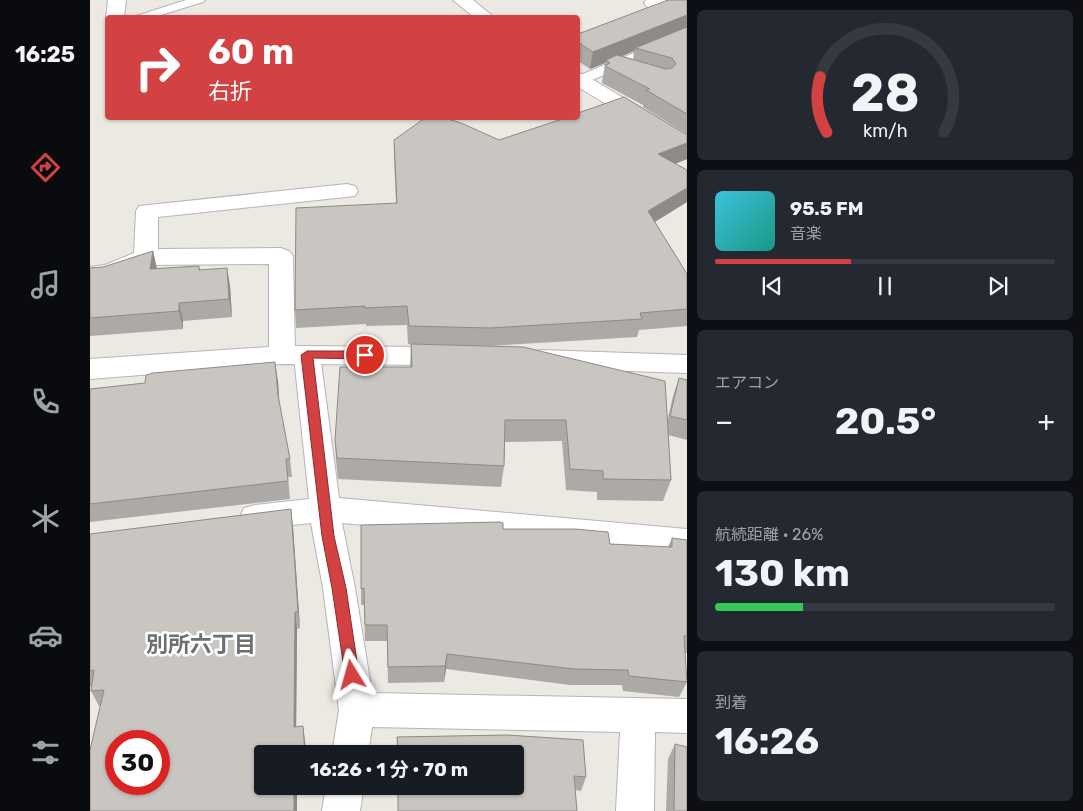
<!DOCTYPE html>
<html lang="ja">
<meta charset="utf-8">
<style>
body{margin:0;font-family:Rubik,"Noto Sans JP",sans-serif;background:#242831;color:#f1f3f6;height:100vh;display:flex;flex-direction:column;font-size:19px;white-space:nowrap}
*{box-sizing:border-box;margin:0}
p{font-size:16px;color:#9ea1a6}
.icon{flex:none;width:28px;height:28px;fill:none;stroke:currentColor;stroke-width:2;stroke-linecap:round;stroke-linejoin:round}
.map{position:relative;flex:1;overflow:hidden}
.drawer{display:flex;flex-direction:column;gap:10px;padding:10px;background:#0d0f14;width:396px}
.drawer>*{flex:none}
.hud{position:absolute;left:15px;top:15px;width:475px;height:105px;border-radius:5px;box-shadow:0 1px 4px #0004;background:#d24243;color:#fff;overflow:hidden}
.speed{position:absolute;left:15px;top:730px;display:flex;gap:10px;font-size:25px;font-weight:700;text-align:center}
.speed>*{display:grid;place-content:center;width:65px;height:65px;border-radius:50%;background:#171b24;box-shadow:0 1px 4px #0004;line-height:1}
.speed .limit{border:8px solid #d22;background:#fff;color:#111}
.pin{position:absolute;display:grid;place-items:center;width:42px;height:42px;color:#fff;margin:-21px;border:2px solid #fff;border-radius:50%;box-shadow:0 1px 5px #0007}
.me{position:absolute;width:55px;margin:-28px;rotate:352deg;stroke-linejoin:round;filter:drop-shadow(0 0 4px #0008)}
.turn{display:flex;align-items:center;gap:18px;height:105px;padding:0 20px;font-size:22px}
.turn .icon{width:65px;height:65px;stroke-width:2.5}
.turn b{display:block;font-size:35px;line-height:42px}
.big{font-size:38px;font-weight:700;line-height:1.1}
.drawer .tile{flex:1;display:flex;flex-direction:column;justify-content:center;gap:8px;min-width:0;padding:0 18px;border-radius:8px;background:#242831}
.drawer .dial{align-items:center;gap:0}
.dial svg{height:130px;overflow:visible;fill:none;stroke:#363941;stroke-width:7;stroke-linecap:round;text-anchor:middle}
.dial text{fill:#f1f3f6;stroke:none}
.song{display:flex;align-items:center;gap:15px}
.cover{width:60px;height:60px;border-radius:8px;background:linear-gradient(135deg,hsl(190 70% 55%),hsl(170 70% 35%))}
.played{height:5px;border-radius:2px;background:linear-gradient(90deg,#d24243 40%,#363941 40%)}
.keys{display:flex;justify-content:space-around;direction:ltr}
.heat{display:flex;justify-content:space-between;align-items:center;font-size:28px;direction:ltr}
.charge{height:8px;border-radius:4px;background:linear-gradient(90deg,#34c759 26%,#363941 0)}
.trip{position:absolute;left:164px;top:745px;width:270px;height:50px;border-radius:5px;background:#171b24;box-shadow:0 1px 4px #0004;font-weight:700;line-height:50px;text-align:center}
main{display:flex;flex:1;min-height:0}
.tab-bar{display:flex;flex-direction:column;width:90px;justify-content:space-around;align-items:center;background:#090b0e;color:#9ea1a6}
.tab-bar .icon{width:35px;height:35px}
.tab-bar .active{color:#d24243}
.tab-bar b{font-size:22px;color:#f1f3f6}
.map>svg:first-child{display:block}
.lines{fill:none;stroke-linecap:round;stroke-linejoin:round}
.service-casing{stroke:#b3b5b8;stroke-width:2}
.minor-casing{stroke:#b3b5b8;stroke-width:2}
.tertiary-casing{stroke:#b3b5b8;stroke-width:2}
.service{fill:#fff;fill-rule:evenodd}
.minor{fill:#fff;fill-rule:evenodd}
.tertiary{fill:#fff;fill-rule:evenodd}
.wall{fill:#ada9a6;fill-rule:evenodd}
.shaded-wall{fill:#8d8a87}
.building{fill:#c9c5c1;stroke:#8d8a87;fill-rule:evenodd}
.route{fill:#d24243;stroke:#882b2c}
.labels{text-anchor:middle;stroke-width:5;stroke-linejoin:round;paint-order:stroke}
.near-neighbourhood-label{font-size:22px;font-weight:bold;fill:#6c7073;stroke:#fff}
</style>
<main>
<nav class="tab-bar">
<b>16:25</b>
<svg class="icon active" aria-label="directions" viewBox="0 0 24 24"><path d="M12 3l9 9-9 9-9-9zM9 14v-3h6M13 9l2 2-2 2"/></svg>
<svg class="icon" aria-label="music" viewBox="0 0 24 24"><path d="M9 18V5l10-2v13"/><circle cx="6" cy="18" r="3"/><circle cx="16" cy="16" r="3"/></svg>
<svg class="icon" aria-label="phone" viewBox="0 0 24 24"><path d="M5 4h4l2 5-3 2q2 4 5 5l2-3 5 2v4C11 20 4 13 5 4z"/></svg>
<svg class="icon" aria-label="climate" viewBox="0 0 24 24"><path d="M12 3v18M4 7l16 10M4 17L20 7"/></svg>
<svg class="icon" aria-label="car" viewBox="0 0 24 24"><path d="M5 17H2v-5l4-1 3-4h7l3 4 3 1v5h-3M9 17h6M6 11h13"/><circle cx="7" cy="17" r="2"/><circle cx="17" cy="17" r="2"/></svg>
<svg class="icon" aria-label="filters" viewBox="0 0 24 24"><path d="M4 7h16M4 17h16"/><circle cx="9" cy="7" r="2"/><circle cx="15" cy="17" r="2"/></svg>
</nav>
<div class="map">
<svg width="597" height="811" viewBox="0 0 597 811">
<rect width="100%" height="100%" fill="#ebe9e2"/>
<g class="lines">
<defs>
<path id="service" d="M96 0H115L113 2 61 18H40Z
M597 31V40L495 83H488V76Z"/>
<path id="minor" d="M18 0H36L34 18H18V20L16 18Z
M363 0H383L405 18H385Z
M556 0H580C575 7 565 9 557 7L554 3Z
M488 73 495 75 597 136V151L590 149 488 87Z
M257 184 265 186 268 191 265 196 68 217V249L191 248 199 251 203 256 205 353 208 348 217 346 226 348 230 355 249 498 597 529V555L252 523 265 588 282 693 597 699V733L565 732 564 811H526L530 732 282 727 278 754H242L249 710 233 588 221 523 165 529 154 526 150 517 154 508 165 505 219 499 204 357 201 362 192 364 183 362 179 355V264L59 265 29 278 0 283V267L15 265 44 253 46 211 49 206Z
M236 786H274L270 811H232Z"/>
<path id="tertiary" d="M192 346 358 347 367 349 371 356 367 363 358 365 192 364 0 379V359Z
M451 350 597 355V373L451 368 442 366 438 359 442 352Z"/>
</defs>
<!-- service casing -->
<use href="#service" class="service-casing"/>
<!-- minor casing -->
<use href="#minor" class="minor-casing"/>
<!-- tertiary casing -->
<use href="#tertiary" class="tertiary-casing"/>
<!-- service -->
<use href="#service" class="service"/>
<!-- minor -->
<use href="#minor" class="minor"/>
<!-- tertiary -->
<use href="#tertiary" class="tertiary"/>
</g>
<!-- wall -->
<path class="wall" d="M597 0V134L553 107V105L512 83 515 63 500 69 488 61V34ZM544 51 543 59 532 56Z
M594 133 597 134V159L585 164 597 170V202L565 222 597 274V326L549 330 547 337 398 346 318 344 317 325 276 326V324L206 328 205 310 306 203 304 157V140H409Z
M63 251 67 269 109 266 110 270 137 268 140 286 142 317 93 321V329L0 336V268L13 267Z
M321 344 577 422 583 396 589 378 597 380V440L578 435 581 480 573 501 507 500V492L476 490 472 441 415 442 414 466 411 487 248 479 246 461 245 440 320 367Z
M188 381 189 403 200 459 202 477H198L200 499 0 522V389L55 383Z
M203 527 210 628 207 629 206 727 215 741 216 754H172V786H219V788H207V811H0L10 706H9L1 691V687H0V534Z
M413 529 520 544 578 547 582 538 597 540V653H595L597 682 589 697 533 691 532 685H480L356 669 354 682 298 683 297 641H275L274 605H271V589Z
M417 735 493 740 496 777 491 791 485 790 487 811H308V786H425V754H307V737Z
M585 744 597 811H576L578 759Z"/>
<!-- shaded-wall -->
<path class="shaded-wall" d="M597 15V30L545 48 544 51 518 62 516 60 515 63 500 69 503 52Z
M597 143V159L564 172 568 154Z
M597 188V202L553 229 558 211Z
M63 251 67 269H60Z
M137 268 140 286 142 317 139 299Z
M89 303 93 321V329L89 311Z
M185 362 188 381 190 414 188 395Z
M201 509 203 527 210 628 208 612Z
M205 612 207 629 206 742 204 727Z
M357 654 356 669 354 682 355 666Z
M213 726 215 741 216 754H215Z
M204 786H206L207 788V811H204Z"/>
<!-- building -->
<path class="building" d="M578 0H597V15L503 52 488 42V34Z
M597 27V114L556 90 560 89 515 66 520 63 516 60 527 55 576 69 582 68 586 64 582 58 545 48Z
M534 97 594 133 597 134V143L568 154 597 170V188L558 211 597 274V309L550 313 552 319 400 328 319 326 317 306 275 308V306L205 310 206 208 307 203 304 140 335 118H355L371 123 409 140 475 118H488V113Z
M63 251 60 269 109 266V270L137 268 139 299 89 303V311L0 318V268L13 267Z
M321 344 433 347 575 381 581 480 513 479V471L480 469 476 420H415L414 466 247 458 245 440 250 367H322Z
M185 362 188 395 200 459H196L198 481 0 504V389L55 383 56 375 63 373Z
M589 378 597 380V420L580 416Z
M201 509 208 612H205L204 727 213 726 215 754H172V786H204V811H0V750L14 690 1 691 4 670 0 671V534ZM26 741H69V784H26Z
M409 522 413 523V529H485L518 532 520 544 582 547V538L597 540V636H594L597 682 539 676 538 670 484 669 357 654 355 666 298 667 297 625H275L274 588 271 589V525Z
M417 735 493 740 496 777 484 776 487 811H308V786H425V754H308L307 737Z
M585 744 597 747V811H584Z"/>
<!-- route -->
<path class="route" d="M217 351H275L281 355 275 359 223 358 244 536 256 588 269 675 267 680 262 682 257 680 255 675 242 588 232 536 211 355Z"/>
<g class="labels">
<!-- near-neighbourhood labels -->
<g class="near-neighbourhood-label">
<text x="111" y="652">別所六丁目</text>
</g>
</g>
</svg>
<div class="speed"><div class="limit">30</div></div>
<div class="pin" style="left:275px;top:355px;background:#d93025"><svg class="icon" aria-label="arrive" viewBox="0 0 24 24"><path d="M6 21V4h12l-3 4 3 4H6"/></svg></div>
<svg class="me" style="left:262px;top:675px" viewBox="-20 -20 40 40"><path d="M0-17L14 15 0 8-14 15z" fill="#d24243" stroke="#fff" stroke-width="4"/></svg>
<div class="trip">16:26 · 1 分 · 70 m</div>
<div class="hud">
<div class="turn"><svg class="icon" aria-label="right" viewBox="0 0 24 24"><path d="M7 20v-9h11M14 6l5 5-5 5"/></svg><div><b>60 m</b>右折</div></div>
</div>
</div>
<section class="drawer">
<div class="tile dial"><svg viewBox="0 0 100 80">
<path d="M14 69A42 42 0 1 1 86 69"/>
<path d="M14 69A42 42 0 0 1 10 35" stroke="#d24243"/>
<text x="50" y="56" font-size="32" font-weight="700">28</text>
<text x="50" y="72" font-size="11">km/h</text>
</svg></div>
<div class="tile">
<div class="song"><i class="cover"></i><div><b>95.5 FM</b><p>音楽</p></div></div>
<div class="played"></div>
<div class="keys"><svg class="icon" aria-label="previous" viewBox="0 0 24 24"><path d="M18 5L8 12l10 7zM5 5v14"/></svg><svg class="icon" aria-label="pause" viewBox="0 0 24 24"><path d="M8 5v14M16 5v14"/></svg><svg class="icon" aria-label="next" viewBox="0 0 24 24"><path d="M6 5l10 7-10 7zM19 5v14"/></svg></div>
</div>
<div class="tile"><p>エアコン</p>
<div class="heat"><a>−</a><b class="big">20.5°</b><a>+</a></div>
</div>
<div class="tile"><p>航続距離 · 26%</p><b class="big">130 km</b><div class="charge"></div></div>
<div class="tile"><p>到着</p><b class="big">16:26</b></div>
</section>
</main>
